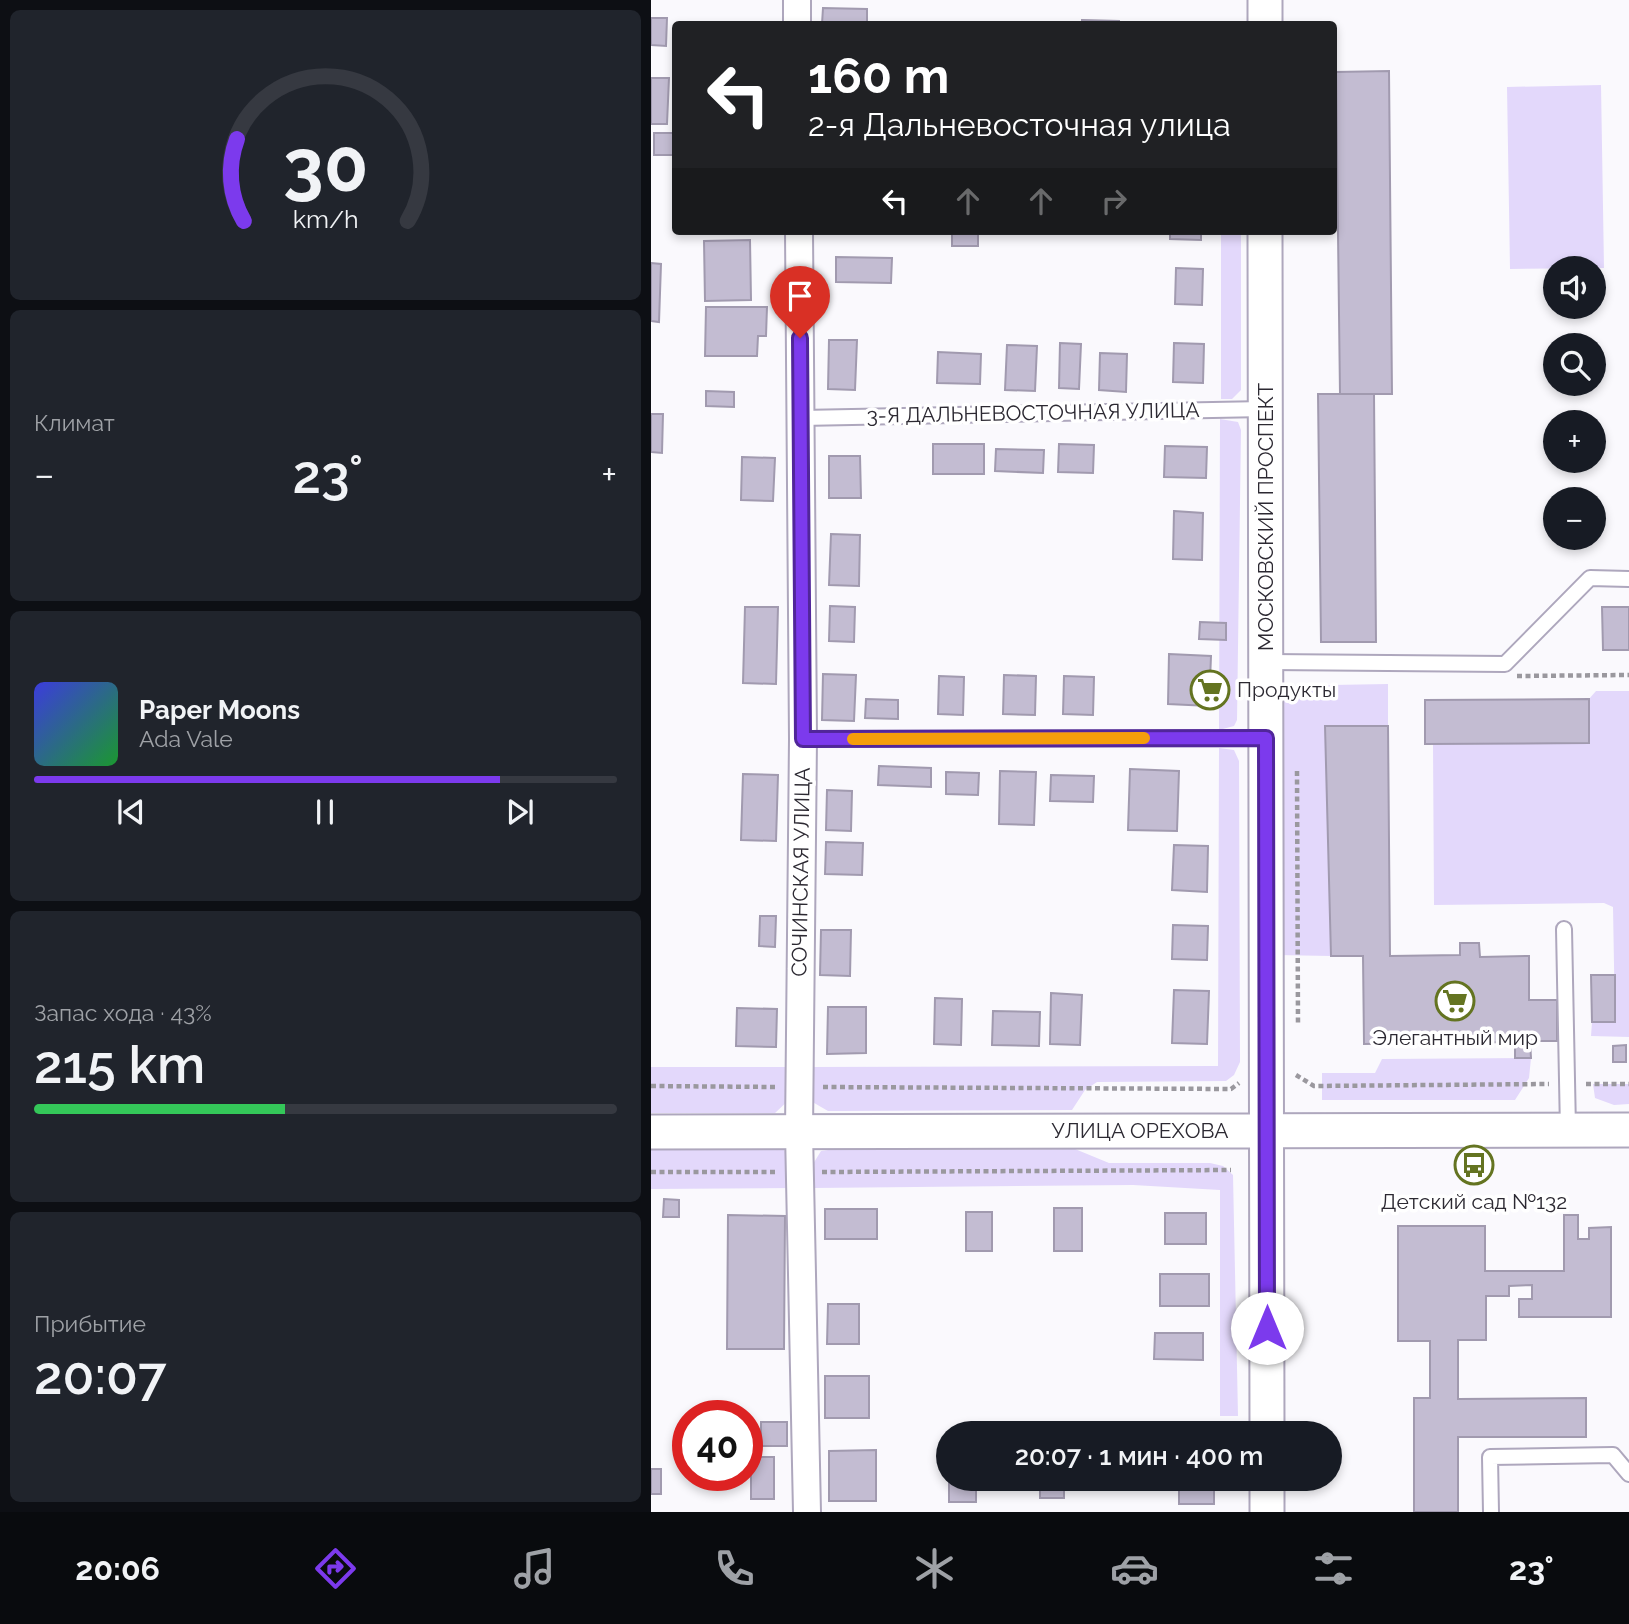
<!DOCTYPE html>
<html lang="ru">
<meta charset="utf-8">
<style>
body{margin:0;font-family:Raleway,sans-serif;background:#20242c;color:#f1f3f6;height:100vh;display:flex;flex-direction:column;font-size:26px;white-space:nowrap}
*{box-sizing:border-box;margin:0}
p{font-size:23px;color:#9ea1a6}
.icon{flex:none;width:38px;height:38px;fill:none;stroke:currentColor;stroke-width:2;stroke-linecap:round;stroke-linejoin:round}
.map{position:relative;flex:1;overflow:hidden}
.sheet{display:flex;flex-direction:column;gap:10px;padding:10px;background:#0d0f14;width:651px}
.sheet>*{flex:none}
.top-card{position:absolute;left:21px;top:21px;width:665px;height:214px;border-radius:7px;box-shadow:0 4px 10px #0003;background:#202124;color:#fff;overflow:hidden}
.fabs{position:absolute;left:892px;top:256px;display:grid;gap:14px}
.fabs a{display:grid;place-items:center;width:63px;height:63px;border-radius:50%;background:#171b24;box-shadow:0 4px 10px #0003;font-size:35px}
.speed{position:absolute;left:21px;top:1400px;display:flex;gap:14px;font-size:35px;font-weight:700;text-align:center}
.speed>*{display:grid;place-content:center;width:91px;height:91px;border-radius:50%;background:#171b24;box-shadow:0 4px 10px #0003;line-height:1}
.speed .limit{border:10px solid #d22;background:#fff;color:#111}
.pin{position:absolute;display:grid;place-items:center;width:60px;height:60px;color:#fff;margin:-72px -30px;border-radius:50% 50% 50% 0;rotate:-45deg;box-shadow:0 0 7px #0007}
.pin .icon{rotate:45deg}
.me{position:absolute;width:77px;margin:-38px;rotate:0deg;stroke-linejoin:round;filter:drop-shadow(0 0 5px #0008)}
.turn{display:flex;align-items:center;gap:24px;height:147px;padding:0 21px;font-size:32px}
.turn .icon{width:91px;height:91px;stroke-width:2.5}
.turn b{display:block;font-size:49px;line-height:60px}
.lanes{display:flex;align-items:center;height:66px;padding:0 21px;background:#0003;justify-content:center;gap:35px;direction:ltr}
.lanes .off{opacity:.35}
.big{font-size:52px;font-weight:600;line-height:1.1}
.sheet .tile{flex:1;display:flex;flex-direction:column;justify-content:center;gap:10px;min-width:0;padding:0 24px;border-radius:10px;background:#20242c}
.sheet .dial{align-items:center;gap:0}
.dial svg{height:182px;overflow:visible;fill:none;stroke:#363941;stroke-width:7;stroke-linecap:round;text-anchor:middle}
.dial text{fill:#f1f3f6;stroke:none}
.song{display:flex;align-items:center;gap:21px}
.cover{width:84px;height:84px;border-radius:10px;background:linear-gradient(135deg,hsl(240 70% 55%),hsl(130 70% 35%))}
.played{height:7px;border-radius:4px;background:linear-gradient(90deg,#7c3aed 80%,#363941 80%)}
.keys{display:flex;justify-content:space-around;direction:ltr}
.heat{display:flex;justify-content:space-between;align-items:center;font-size:38px;direction:ltr}
.charge{height:10px;border-radius:5px;background:linear-gradient(90deg,#34c759 43%,#363941 0)}
.trip{position:absolute;left:285px;top:1421px;width:406px;height:70px;border-radius:35px;background:#171b24;box-shadow:0 4px 10px #0003;font-weight:600;line-height:70px;text-align:center}
.tabs{display:flex;height:112px;justify-content:space-around;align-items:center;background:#090b0e;color:#9ea1a6}
.tabs .icon{width:49px;height:49px}
.tabs .current{color:#7c3aed}
.tabs b{font-size:32px;color:#f1f3f6}
main{display:flex;flex:1;min-height:0}
.map>svg:first-child{display:block}
.green{fill:#e3d8fb}
.building{fill:#c3bcd2;stroke:#a19aaf;stroke-width:2}
.lines{fill:none;stroke-linecap:round;stroke-linejoin:round}
.service-casing{stroke:#aea7bd;stroke-width:18}
.minor-casing{stroke:#aea7bd;stroke-width:30}
.tertiary-casing{stroke:#aea7bd;stroke-width:37}
.path{stroke:#9a989e;stroke-width:4.5;stroke-dasharray:5 3.5;stroke-linecap:butt}
.service{stroke:#fff;stroke-width:14}
.minor{stroke:#fff;stroke-width:26}
.tertiary{stroke:#fff;stroke-width:33}
.route-casing{stroke:#51269a;stroke-width:18}
.route{stroke:#7c3aed;stroke-width:12}
.slow{stroke:#f59e0b;stroke-width:12}
.labels{text-anchor:middle;stroke-width:7;stroke-linejoin:round;paint-order:stroke}
.street-label{font-size:21px;fill:#2c2932;stroke:#fff}
.poi-label{font-size:21px;fill:#2c2932;stroke:#fff}
</style>
<main>
<section class="sheet">
<div class="tile dial"><svg viewBox="0 0 100 80">
<path d="M14 69A42 42 0 1 1 86 69"/>
<path d="M14 69A42 42 0 0 1 11 33" stroke="#7c3aed"/>
<text x="50" y="56" font-size="32" font-weight="700">30</text>
<text x="50" y="72" font-size="11">km/h</text>
</svg></div>
<div class="tile"><p>Климат</p>
<div class="heat"><a>−</a><b class="big">23°</b><a>+</a></div>
</div>
<div class="tile">
<div class="song"><i class="cover"></i><div><b>Paper Moons</b><p>Ada Vale</p></div></div>
<div class="played"></div>
<div class="keys"><svg class="icon" aria-label="previous" viewBox="0 0 24 24"><path d="M18 5L8 12l10 7zM5 5v14"/></svg><svg class="icon" aria-label="pause" viewBox="0 0 24 24"><path d="M8 5v14M16 5v14"/></svg><svg class="icon" aria-label="next" viewBox="0 0 24 24"><path d="M6 5l10 7-10 7zM19 5v14"/></svg></div>
</div>
<div class="tile"><p>Запас хода · 43%</p><b class="big">215 km</b><div class="charge"></div></div>
<div class="tile"><p>Прибытие</p><b class="big">20:07</b></div>
</section>
<div class="map">
<svg width="978" height="1512" viewBox="0 0 978 1512">
<rect width="100%" height="100%" fill="#faf9fd"/>
<!-- green -->
<path class="green" d="M950 85 953 268 859 269 856 87Z
M570 231H590V390L581 399H570Z
M569 419 587 422 590 430 586 720 583 726 568 730Z
M737 684V726L674 727 680 956 625 955 624 686Z
M945 691H978V1037L940 1036 941 1022H964L962 907 953 903 783 905 782 744 938 743V699Z
M568 748 583 750 588 761 589 1062 583 1075 575 1081 446 1082 434 1090 421 1110 187 1111H177L158 1100 156 1067 567 1066Z
M880 1058 878 1078 864 1100H671V1073H724L731 1059Z
M0 1067H140V1098L124 1113H0Z
M942 1084H978V1104L963 1105 944 1098Z
M130 1148 137 1153 140 1188 0 1189V1149Z
M424 1149 458 1163H559L572 1166 582 1175 587 1416H569V1190L482 1185 162 1188V1164L170 1151 177 1150Z"/>
<!-- building -->
<path class="building" d="M172 8 216 9V24H171Z
M0 18H16L15 46 0 45Z
M431 20 468 21V24H431Z
M738 71 741 394H689L685 72Z
M0 78H18L16 124H0Z
M3 133H24V155H3Z
M301 231H327V246H301Z
M519 231H550V240L519 239Z
M99 240 100 300 54 301 53 241Z
M185 257 241 258 240 283 185 282Z
M0 263 10 264 8 322 0 321Z
M525 268 552 269 551 305 524 304Z
M55 307H116L115 336H107L106 356H54Z
M178 340H206L204 390 177 389Z
M409 343 430 344 428 389 408 388Z
M523 343 553 344 552 383 522 382Z
M356 345 386 346 384 391 354 390Z
M287 352 330 354 329 384 286 383Z
M449 353 476 354 475 392 448 390Z
M55 391 83 392V407L55 406Z
M667 394H723L725 642H670Z
M0 414H12L11 453 0 452Z
M282 444H333V474H282Z
M408 444 443 445 442 473 407 472Z
M514 446 556 447 555 478 513 477Z
M345 449 393 450 392 473 344 471Z
M178 456H209L210 498H178Z
M91 457 124 458 122 501 90 500Z
M523 511 552 513 551 560 522 559Z
M180 534 209 535 208 586 178 585Z
M179 606 204 607 203 642 178 641Z
M94 607H127L125 684 92 683Z
M951 607H978V650H952Z
M549 622 575 623V640L548 639Z
M518 654 560 656 558 706 517 704Z
M172 674 205 675 203 721 171 720Z
M353 675 385 676 384 715 352 714Z
M288 676 313 677 312 715 287 714Z
M413 676 443 677 442 715 412 714Z
M215 699 247 700V719L214 718Z
M938 699V743L774 744V700Z
M674 726H737L739 956 809 955V943H828L829 957 878 956V1000H906V1041H879L880 1058H864V1042L713 1044 712 956H680Z
M228 766 280 768V787L227 785Z
M479 769 528 771 526 831 477 830Z
M349 771 385 772 383 825 348 824Z
M295 772 328 773 327 795 295 794Z
M92 774 127 775 125 841 90 840Z
M400 775 443 776 442 802 399 801Z
M176 790 201 791 200 831 175 830Z
M175 842 212 843 211 875 174 874Z
M523 845 557 846 556 892 521 890Z
M109 916H125L124 947 108 946Z
M522 925 557 926 556 960 521 959Z
M170 930H200L199 976 169 975Z
M940 975H964V1022H941Z
M523 990 558 991 556 1044 521 1043Z
M400 993 431 995 429 1045 399 1044Z
M284 998 311 999 310 1045 283 1044Z
M177 1007H215V1053L176 1054Z
M86 1008 126 1009 125 1047 85 1046Z
M342 1011 389 1012 388 1046 341 1045Z
M975 1045V1062H962V1046Z
M13 1199 28 1200V1217H12Z
M403 1208H431V1251H403Z
M174 1209H226V1239H174Z
M315 1212H341V1251H315Z
M514 1213H555V1244H514Z
M77 1215 134 1216 133 1349H76Z
M913 1215H927V1239H938V1228L960 1227V1317H868V1299H881V1285L858 1286V1296H835V1340H807V1399L935 1398V1437H807V1512H763V1398H779V1341H747V1226H834V1271H913Z
M509 1274H558V1306H509Z
M177 1304H208V1344H176Z
M504 1333H552V1360L503 1359Z
M174 1376H218V1418H174Z
M110 1422H136V1446H110Z
M225 1450V1501H178V1451Z
M100 1457H123V1499H100Z
M0 1469H10V1494H0Z
M298 1479H325V1502H298Z
M389 1479H413V1498H389Z
M528 1479H563V1504H528Z"/>
<g class="lines">
<defs>
<path id="service" d="M150 418 614 409
M615 662 854 664 939 578 978 579
M152 739 615 738
M913 929 917 1130
M840 1512 839 1457 962 1455 978 1474"/>
<path id="minor" d="M146 0V24
M148 231 152 739 148 1132 156 1512"/>
<path id="tertiary" d="M614 0V24
M614 231 616 1433
M0 1132 978 1130
M616 1479V1512"/>
</defs>
<!-- service casing -->
<use href="#service" class="service-casing"/>
<!-- minor casing -->
<use href="#minor" class="minor-casing"/>
<!-- tertiary casing -->
<use href="#tertiary" class="tertiary-casing"/>
<!-- path -->
<path class="path" d="M866 676 978 675
M646 771 647 1025
M645 1075 663 1086 898 1084
M935 1084H978
M0 1086 125 1087
M172 1087 580 1089 588 1083
M0 1172H124
M171 1172 580 1170"/>
<!-- service -->
<use href="#service" class="service"/>
<!-- minor -->
<use href="#minor" class="minor"/>
<!-- tertiary -->
<use href="#tertiary" class="tertiary"/>
</g>
<g class="lines">
<defs>
<path id="route" d="M149 338 152 739 615 738 616 1328"/>
</defs>
<!-- route casing -->
<use href="#route" class="route-casing"/>
<!-- route -->
<use href="#route" class="route"/>
<!-- slow -->
<path class="slow" d="M202 739 493 738"/>
</g>
<!-- icons -->
<defs>
<symbol id="supermarket-ring" viewBox="-11 -11 22 22"><circle r="9.5" fill="#fff" stroke="#647421" stroke-width="1.5"/><path d="M-6-5.5h2.5l.6 2H6L4.5 2H-2.5L-4.4-4H-6ZM-1.5 3.2a1.3 1.3 0 1 0 .1 0ZM3 3.2a1.3 1.3 0 1 0 .1 0Z" fill="#647421"/></symbol>
<symbol id="bus-ring" viewBox="-11 -11 22 22"><circle r="9.5" fill="#fff" stroke="#647421" stroke-width="1.5"/><path d="M-5-6H5V4H4V6H2V4H-2V6H-4V4H-5ZM-3.5-4V0h7V-4ZM-3.5 1.2v1.5H-2V1.2ZM2 1.2v1.5H3.5V1.2Z" fill="#647421"/></symbol>
</defs>
<g fill-rule="evenodd">
<use href="#supermarket-ring" x="537" y="668" width="44" height="44"/>
<use href="#supermarket-ring" x="782" y="979" width="44" height="44"/>
<use href="#bus-ring" x="801" y="1143" width="44" height="44"/>
</g>
<g class="labels">
<!-- street labels -->
<g class="street-label">
<text transform="translate(382 413) rotate(-1)" y="7">3-Я ДАЛЬНЕВОСТОЧНАЯ УЛИЦА</text>
<text transform="translate(615 517) rotate(-90)" y="7">МОСКОВСКИЙ ПРОСПЕКТ</text>
<text transform="translate(150 872) rotate(-89)" y="7">СОЧИНСКАЯ УЛИЦА</text>
<text x="489" y="1138">УЛИЦА ОРЕХОВА</text>
</g>
<!-- poi labels -->
<g class="poi-label">
<text x="586" y="697" text-anchor="start">Продукты</text>
<text x="804" y="1045">Элегантный мир</text>
<text x="823" y="1209">Детский сад №132</text>
</g>
</g>
</svg>
<div class="fabs">
<a><svg class="icon" aria-label="sound" viewBox="0 0 24 24"><path d="M4 9h4l5-4v14l-5-4H4zM17 9q2 3 0 6"/></svg></a>
<a><svg class="icon" aria-label="search" viewBox="0 0 24 24"><circle cx="10" cy="10" r="6"/><path d="M15 15l6 6"/></svg></a>
<a>+</a>
<a>−</a>
</div>
<div class="speed"><div class="limit">40</div></div>
<div class="pin" style="left:149px;top:338px;background:#d93025"><svg class="icon" aria-label="arrive" viewBox="0 0 24 24"><path d="M6 21V4h12l-3 4 3 4H6"/></svg></div>
<svg class="me" style="left:616px;top:1328px" viewBox="-20 -20 40 40"><circle r="19" fill="#fff"/><path d="M0-13L10 11 0 6-10 11z" fill="#7c3aed"/></svg>
<div class="trip">20:07 · 1 мин · 400 m</div>
<div class="top-card">
<div class="turn"><svg class="icon" aria-label="left" viewBox="0 0 24 24"><path d="M17 20v-9H6M10 6l-5 5 5 5"/></svg><div><b>160 m</b>2-я Дальневосточная улица</div></div>
<div class="lanes"><svg class="icon" aria-label="left" viewBox="0 0 24 24"><path d="M17 20v-9H6M10 6l-5 5 5 5"/></svg><svg class="icon off" aria-label="ahead" viewBox="0 0 24 24"><path d="M12 20V5M6 11l6-6 6 6"/></svg><svg class="icon off" aria-label="ahead" viewBox="0 0 24 24"><path d="M12 20V5M6 11l6-6 6 6"/></svg><svg class="icon off" aria-label="right" viewBox="0 0 24 24"><path d="M7 20v-9h11M14 6l5 5-5 5"/></svg></div>
</div>
</div>
</main>
<nav class="tabs">
<b>20:06</b>
<svg class="icon current" aria-label="directions" viewBox="0 0 24 24"><path d="M12 3l9 9-9 9-9-9zM9 14v-3h6M13 9l2 2-2 2"/></svg>
<svg class="icon" aria-label="music" viewBox="0 0 24 24"><path d="M9 18V5l10-2v13"/><circle cx="6" cy="18" r="3"/><circle cx="16" cy="16" r="3"/></svg>
<svg class="icon" aria-label="phone" viewBox="0 0 24 24"><path d="M5 4h4l2 5-3 2q2 4 5 5l2-3 5 2v4C11 20 4 13 5 4z"/></svg>
<svg class="icon" aria-label="climate" viewBox="0 0 24 24"><path d="M12 3v18M4 7l16 10M4 17L20 7"/></svg>
<svg class="icon" aria-label="car" viewBox="0 0 24 24"><path d="M5 17H2v-5l4-1 3-4h7l3 4 3 1v5h-3M9 17h6M6 11h13"/><circle cx="7" cy="17" r="2"/><circle cx="17" cy="17" r="2"/></svg>
<svg class="icon" aria-label="filters" viewBox="0 0 24 24"><path d="M4 7h16M4 17h16"/><circle cx="9" cy="7" r="2"/><circle cx="15" cy="17" r="2"/></svg>
<b>23°</b>
</nav>
